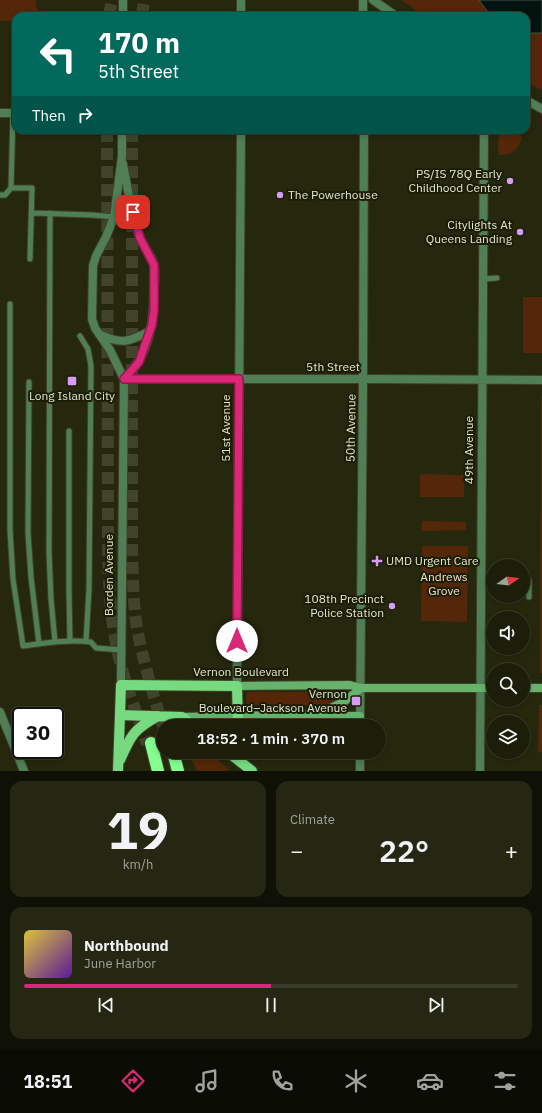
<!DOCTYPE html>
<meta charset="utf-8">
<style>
body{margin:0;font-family:"IBM Plex Sans",sans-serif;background:#252713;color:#f1f3f6;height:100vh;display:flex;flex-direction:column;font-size:15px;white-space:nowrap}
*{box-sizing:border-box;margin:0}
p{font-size:13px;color:#a0a29c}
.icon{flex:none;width:22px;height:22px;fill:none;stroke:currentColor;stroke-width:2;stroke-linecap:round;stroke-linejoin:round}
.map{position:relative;height:771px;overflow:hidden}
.side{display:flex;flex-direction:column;gap:10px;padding:10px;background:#0f1006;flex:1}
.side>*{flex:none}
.top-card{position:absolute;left:12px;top:12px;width:518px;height:122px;border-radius:12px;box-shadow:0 2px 6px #0003,0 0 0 1px #3a3c2b;background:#00695c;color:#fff;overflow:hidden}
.needle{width:26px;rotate:76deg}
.controls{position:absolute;left:486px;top:559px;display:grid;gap:8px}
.controls a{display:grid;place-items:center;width:44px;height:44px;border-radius:50%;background:#1c1e0a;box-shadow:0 2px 6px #0003,0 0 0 1px #3a3c2b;font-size:20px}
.speed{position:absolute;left:12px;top:707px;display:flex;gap:8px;font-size:20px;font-weight:700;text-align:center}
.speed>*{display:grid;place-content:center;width:52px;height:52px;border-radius:50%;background:#1c1e0a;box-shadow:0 2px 6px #0003,0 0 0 1px #3a3c2b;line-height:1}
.speed .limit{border:2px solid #111;border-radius:6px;background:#fff;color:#111}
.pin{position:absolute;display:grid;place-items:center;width:34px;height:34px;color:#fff;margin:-17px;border-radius:8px;box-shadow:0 2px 6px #0006}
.me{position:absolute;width:44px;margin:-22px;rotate:0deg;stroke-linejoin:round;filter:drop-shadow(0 0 3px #0008)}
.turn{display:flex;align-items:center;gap:14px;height:84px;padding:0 20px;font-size:18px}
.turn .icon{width:52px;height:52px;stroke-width:2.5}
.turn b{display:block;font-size:28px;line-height:34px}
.then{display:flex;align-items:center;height:38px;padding:0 20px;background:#0003;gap:8px;font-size:15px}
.big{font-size:30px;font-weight:600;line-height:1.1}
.side .tile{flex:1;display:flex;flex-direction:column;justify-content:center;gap:6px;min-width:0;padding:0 14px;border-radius:12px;background:#252713}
.side .dial{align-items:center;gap:0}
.dial b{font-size:52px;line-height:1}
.song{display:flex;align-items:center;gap:12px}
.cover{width:48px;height:48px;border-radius:6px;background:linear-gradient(135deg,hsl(50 70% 55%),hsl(270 70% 35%))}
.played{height:4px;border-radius:2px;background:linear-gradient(90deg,#db2777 50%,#3a3c2b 50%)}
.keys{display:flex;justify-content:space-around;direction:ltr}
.heat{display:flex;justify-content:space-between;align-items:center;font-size:22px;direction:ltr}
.side .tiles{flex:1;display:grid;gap:10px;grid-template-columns:1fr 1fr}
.tile:last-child{grid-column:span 2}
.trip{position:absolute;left:156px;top:719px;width:230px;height:40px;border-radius:20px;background:#1c1e0a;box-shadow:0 2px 6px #0003,0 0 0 1px #3a3c2b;font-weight:600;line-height:40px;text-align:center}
.menu{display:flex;height:64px;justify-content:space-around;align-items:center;background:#0b0c04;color:#a0a29c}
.menu .icon{width:28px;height:28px}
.menu .current{color:#db2777}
.menu b{font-size:18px;color:#f1f3f6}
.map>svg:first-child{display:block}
.green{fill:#542709}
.water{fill:#03130f;stroke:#46524a}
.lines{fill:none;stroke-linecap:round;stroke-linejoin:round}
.highway-tunnel{stroke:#41442b;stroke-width:12;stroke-dasharray:12 6;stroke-linecap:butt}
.lane-casing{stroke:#3f4229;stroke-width:7}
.street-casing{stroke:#3f4229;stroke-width:10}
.secondary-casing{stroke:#3f4229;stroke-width:10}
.primary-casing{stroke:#3f4229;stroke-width:12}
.highway-casing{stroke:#3f4229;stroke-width:14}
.lane{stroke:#517f55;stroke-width:5}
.street{stroke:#517f55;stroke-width:8}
.secondary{stroke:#67b26d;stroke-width:8}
.primary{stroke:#77da80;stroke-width:10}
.highway{stroke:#85fe91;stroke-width:12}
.route-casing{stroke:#8e194d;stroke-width:10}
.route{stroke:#db2777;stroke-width:7}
.poi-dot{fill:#d79bf9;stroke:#1c1e04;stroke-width:1.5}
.labels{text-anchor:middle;stroke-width:4;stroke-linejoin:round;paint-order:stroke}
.poi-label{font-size:12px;fill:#e2e5d5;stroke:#1c1e04;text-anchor:end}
.street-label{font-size:12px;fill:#e2e5d5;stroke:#1c1e04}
.park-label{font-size:12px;fill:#f6dfd3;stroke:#1c1e04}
</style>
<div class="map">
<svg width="542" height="771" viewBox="0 0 542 771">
<rect width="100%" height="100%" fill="#25280d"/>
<!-- green -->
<path class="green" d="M0 0H36V7H37V16H16V19H13V21H0Z
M401 0H479L491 16H424Z
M542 17V90L526 82V18Z
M499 130H517L522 138C519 149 511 156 499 155L498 147Z
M523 297H542V353H523Z
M541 396H542V673H540Z
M420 474 464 475V497H420Z
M422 521 466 522V530L422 531Z
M422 546H468L467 622 421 621Z
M247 692H344V697L327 705H250L247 704 246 698Z
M539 705H542V752H538Z
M188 752H209L228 769V771H197Z"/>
<!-- water -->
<path class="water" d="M479 0H542V33H526V16H491Z"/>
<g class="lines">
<!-- highway-tunnel -->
<path class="highway-tunnel" d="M109 16 112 0
M142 16 144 0
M107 130 108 532C108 565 109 599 114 633 120 671 135 708 147 744
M132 130V552C133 577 133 604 137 628 143 661 153 694 163 726"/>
<defs>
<path id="lane" d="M11 188 13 113
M0 195H5L11 188H32L30 259
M32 213 92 215 114 217
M50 213 49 552 51 599 55 642
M483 279 497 278
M10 304V530L13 579 23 646C45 643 68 639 91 642L96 648 122 650
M80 336 88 349 91 366 89 589 86 641
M29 382 28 533 31 577 39 644
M69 431V593L70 641
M481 580H493
M523 581H529V597"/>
<path id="street" d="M241 0V16
M373 0 396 16
M123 16V0
M363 16V0
M526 100 542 109
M0 113H16
M123 164C128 189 131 215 140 238 144 248 152 256 154 265 156 273 154 282 154 290 154 323 149 356 124 379
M99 334C121 345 129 342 150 331
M124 379H372L542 380
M121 685 124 379 110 350 95 328 92 319 93 266 96 256 106 237 114 217 122 156V130
M237 686 241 130
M0 712 24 771
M360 726 363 379 364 130
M360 771V752
M480 771 484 130"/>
<path id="secondary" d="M237 686 350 685 361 688H493
M523 688H542
M318 714 330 716H360
M182 717 318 714 345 701 361 688"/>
<path id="primary" d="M120 715 182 717 194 726
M228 752 252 771
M120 760C131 735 134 729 158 716
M118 771 121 685 237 686 238 726"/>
<path id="highway" d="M151 743 158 771
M173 752 178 771"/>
</defs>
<!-- lane casing -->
<use href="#lane" class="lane-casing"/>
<!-- street casing -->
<use href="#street" class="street-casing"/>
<!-- secondary casing -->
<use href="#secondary" class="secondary-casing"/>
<!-- primary casing -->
<use href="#primary" class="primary-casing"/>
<!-- highway casing -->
<use href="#highway" class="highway-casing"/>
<!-- lane -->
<use href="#lane" class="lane"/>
<!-- street -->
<use href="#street" class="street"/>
<!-- secondary -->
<use href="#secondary" class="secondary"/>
<!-- primary -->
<use href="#primary" class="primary"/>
<!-- highway -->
<use href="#highway" class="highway"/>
</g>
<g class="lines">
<defs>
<path id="route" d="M133 212 140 238 154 265V310L152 325 139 362 124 379H239L237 641"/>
</defs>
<!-- route casing -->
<use href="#route" class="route-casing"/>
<!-- route -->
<use href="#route" class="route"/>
</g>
<!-- markers -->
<g class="poi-dot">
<circle cx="510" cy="181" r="4"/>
<circle cx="280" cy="195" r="4"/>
<circle cx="520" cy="232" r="4"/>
<rect x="67" y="376" width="10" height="10" rx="2"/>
<path d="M375 555h4v4h4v4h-4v4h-4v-4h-4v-4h4z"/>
<circle cx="392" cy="606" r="4"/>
<rect x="351" y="696" width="10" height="10" rx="2"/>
</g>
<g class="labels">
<!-- poi labels -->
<g class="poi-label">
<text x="502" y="178">PS/IS 78Q Early<tspan x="502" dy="14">Childhood Center</tspan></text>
<text x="288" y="199" text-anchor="start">The Powerhouse</text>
<text x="512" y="229">Citylights At<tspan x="512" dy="14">Queens Landing</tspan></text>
<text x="72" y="400" text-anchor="middle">Long Island City</text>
<text x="386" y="565" text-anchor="start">UMD Urgent Care</text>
<text x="384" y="603">108th Precinct<tspan x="384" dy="14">Police Station</tspan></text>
<text x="347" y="698">Vernon<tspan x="347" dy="14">Boulevard–Jackson Avenue</tspan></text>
</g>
<!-- street labels -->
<g class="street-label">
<text x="333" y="371">5th Street</text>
<text transform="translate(226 428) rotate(-90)" y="4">51st Avenue</text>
<text transform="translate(351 428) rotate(-89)" y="4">50th Avenue</text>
<text transform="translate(469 450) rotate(-90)" y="4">49th Avenue</text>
<text transform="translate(109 575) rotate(-90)" y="4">Borden Avenue</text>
<text x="241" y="676">Vernon Boulevard</text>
</g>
<!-- park labels -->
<g class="park-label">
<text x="444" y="581">Andrews<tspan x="444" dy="14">Grove</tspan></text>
</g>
</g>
</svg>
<div class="controls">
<a><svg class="needle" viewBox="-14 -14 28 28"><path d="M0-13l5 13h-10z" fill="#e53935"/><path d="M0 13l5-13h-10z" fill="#a0a29c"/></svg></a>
<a><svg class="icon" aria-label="sound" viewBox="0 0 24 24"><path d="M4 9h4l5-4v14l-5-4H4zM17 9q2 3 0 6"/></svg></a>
<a><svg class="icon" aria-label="search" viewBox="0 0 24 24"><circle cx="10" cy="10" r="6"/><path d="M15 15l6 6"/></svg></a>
<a><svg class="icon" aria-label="layers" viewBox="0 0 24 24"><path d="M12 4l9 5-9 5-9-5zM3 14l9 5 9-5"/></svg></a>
</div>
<div class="speed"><div class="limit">30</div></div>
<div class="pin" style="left:133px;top:212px;background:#d93025"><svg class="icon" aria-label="arrive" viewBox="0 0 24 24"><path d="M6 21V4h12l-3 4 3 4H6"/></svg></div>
<svg class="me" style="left:237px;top:641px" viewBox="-20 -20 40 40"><circle r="19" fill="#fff"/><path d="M0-13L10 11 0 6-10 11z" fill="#db2777"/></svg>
<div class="trip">18:52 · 1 min · 370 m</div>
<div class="top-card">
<div class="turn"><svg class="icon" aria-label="left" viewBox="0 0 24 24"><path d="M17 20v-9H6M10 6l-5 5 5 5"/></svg><div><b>170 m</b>5th Street</div></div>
<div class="then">Then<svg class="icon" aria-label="right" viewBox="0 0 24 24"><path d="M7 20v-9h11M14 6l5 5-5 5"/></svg></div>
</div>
</div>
<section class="side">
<div class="tiles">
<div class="tile dial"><b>19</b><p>km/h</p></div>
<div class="tile"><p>Climate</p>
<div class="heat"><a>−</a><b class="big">22°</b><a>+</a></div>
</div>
<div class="tile">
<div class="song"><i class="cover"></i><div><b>Northbound</b><p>June Harbor</p></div></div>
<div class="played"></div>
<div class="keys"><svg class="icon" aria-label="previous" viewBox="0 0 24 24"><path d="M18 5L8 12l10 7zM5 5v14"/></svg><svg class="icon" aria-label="pause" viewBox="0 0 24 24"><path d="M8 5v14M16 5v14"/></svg><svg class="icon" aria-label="next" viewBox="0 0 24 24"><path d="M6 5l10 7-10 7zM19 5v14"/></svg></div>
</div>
</div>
</section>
<nav class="menu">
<b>18:51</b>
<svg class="icon current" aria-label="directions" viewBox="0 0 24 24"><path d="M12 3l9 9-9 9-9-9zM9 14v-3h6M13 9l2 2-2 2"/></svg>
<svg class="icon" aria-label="music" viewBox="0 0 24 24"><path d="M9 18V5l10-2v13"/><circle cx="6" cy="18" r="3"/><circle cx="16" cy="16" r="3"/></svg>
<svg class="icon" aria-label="phone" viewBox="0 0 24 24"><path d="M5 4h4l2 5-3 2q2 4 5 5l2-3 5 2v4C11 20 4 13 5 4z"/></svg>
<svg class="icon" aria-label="climate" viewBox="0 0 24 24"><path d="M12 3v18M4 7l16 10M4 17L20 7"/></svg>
<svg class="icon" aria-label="car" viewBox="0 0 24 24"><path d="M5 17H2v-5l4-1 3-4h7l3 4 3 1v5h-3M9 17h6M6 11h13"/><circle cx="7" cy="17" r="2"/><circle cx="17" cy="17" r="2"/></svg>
<svg class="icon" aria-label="filters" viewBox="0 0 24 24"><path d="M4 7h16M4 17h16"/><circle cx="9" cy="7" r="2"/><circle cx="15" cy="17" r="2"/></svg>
</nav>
